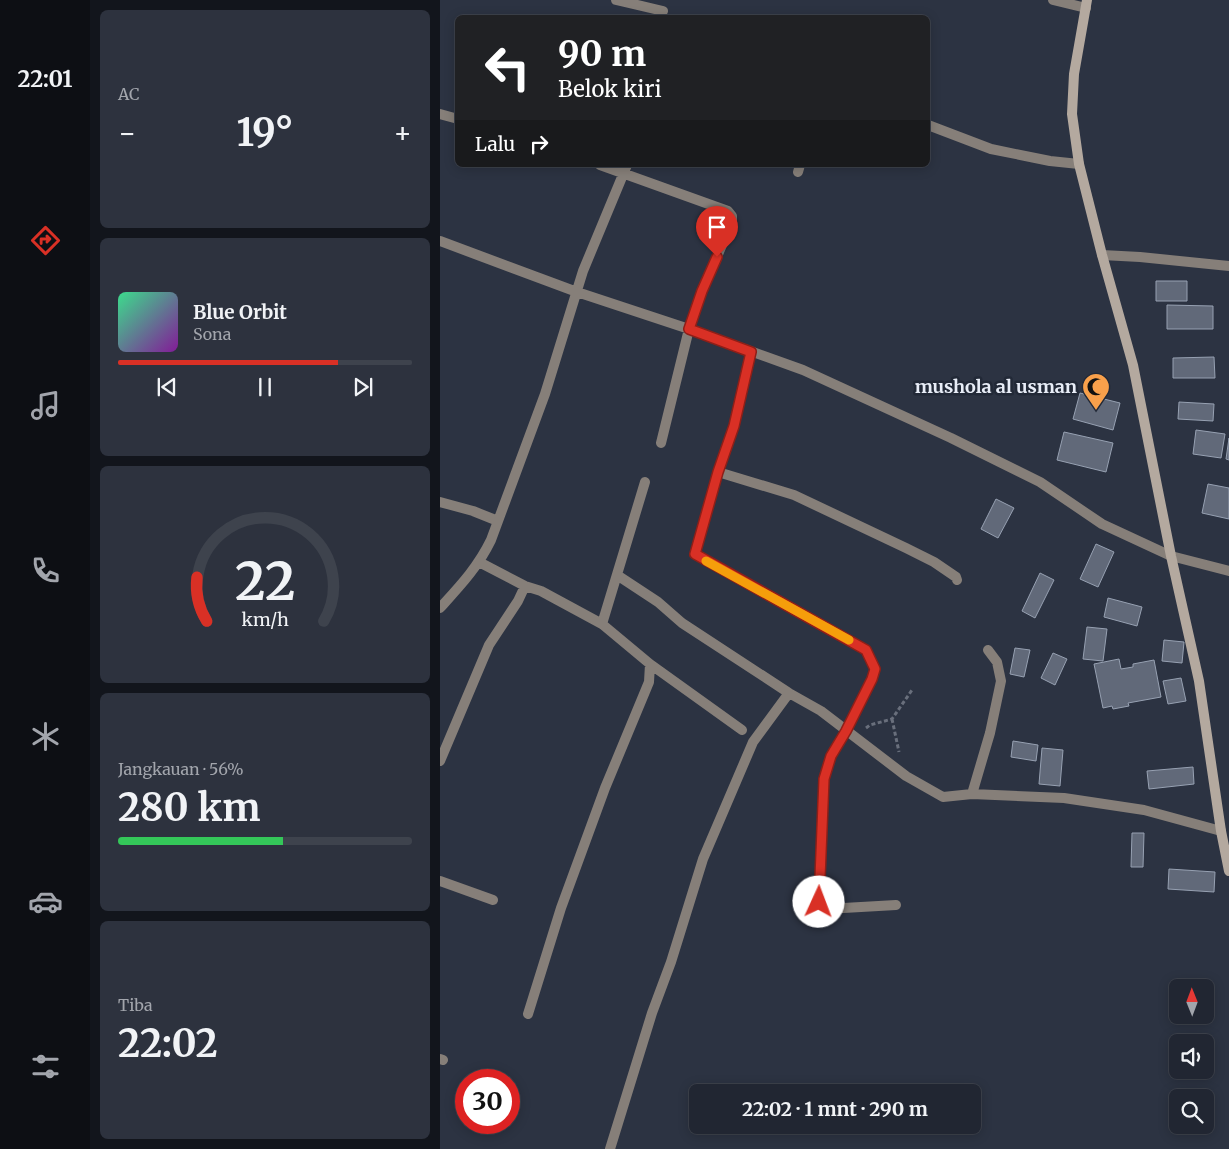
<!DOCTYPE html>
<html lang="id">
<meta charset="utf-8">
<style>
body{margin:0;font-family:Merriweather,serif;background:#2d323e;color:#f1f3f6;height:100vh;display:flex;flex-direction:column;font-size:19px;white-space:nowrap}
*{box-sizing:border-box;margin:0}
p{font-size:16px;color:#a2a5ac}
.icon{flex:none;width:28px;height:28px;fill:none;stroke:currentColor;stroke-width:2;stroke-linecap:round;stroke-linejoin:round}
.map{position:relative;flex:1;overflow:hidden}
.sheet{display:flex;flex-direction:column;gap:10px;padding:10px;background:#12151c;width:350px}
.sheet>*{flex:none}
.top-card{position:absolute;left:15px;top:15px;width:475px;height:152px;border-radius:8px;box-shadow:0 2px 12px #0003,0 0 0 1px #3e434d;background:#202124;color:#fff;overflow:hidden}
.needle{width:32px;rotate:359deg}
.controls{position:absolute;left:729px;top:979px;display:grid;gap:10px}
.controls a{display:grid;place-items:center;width:45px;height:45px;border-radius:8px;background:#212632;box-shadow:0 2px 12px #0003,0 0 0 1px #3e434d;font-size:25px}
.speed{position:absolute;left:15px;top:1069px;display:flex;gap:10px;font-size:25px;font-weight:700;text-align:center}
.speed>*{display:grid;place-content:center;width:65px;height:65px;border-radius:50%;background:#212632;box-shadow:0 2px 12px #0003,0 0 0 1px #3e434d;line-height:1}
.speed .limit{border:8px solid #d22;background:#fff;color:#111}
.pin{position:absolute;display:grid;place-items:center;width:42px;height:42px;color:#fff;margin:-51px -21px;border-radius:50% 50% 50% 0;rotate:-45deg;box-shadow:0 0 5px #0007}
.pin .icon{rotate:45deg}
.me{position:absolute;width:55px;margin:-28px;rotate:2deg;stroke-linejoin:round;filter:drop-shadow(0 0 4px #0008)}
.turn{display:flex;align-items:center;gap:18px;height:105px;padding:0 20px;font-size:22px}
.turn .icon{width:65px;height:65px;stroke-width:2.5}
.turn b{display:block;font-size:35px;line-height:42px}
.then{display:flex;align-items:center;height:48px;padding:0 20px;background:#0003;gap:10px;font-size:19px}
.big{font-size:38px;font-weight:700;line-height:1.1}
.sheet .tile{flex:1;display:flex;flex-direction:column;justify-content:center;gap:8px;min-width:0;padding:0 18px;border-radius:8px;background:#2d323e}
.sheet .dial{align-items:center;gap:0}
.dial svg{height:130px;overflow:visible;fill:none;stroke:#3e434d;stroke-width:7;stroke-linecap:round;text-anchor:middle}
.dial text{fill:#f1f3f6;stroke:none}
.song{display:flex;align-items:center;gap:15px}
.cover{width:60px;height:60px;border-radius:8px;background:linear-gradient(135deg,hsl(150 70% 55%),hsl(290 70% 35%))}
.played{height:5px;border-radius:2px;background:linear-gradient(90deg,#d93025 75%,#3e434d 75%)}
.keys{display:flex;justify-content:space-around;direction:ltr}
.heat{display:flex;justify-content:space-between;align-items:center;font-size:28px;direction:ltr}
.charge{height:8px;border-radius:4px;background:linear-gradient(90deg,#34c759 56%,#3e434d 0)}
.trip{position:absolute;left:249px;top:1084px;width:292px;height:50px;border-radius:8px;background:#212632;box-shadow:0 2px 12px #0003,0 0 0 1px #3e434d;font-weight:700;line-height:50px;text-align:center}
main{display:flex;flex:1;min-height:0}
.dock{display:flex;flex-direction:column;width:90px;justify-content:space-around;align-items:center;background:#0d0f14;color:#a2a5ac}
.dock .icon{width:35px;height:35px}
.dock .on{color:#d93025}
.dock b{font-size:22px;color:#f1f3f6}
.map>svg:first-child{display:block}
.building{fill:#616979;stroke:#97a1b2}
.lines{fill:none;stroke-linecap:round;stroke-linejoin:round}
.path{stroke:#696f7c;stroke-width:3;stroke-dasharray:4 2.5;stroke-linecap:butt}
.street{stroke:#867f79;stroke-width:10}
.secondary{stroke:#b4a99f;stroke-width:10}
.route-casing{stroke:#8d1f18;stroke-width:12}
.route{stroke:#d93025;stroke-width:9}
.slow{stroke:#f59e0b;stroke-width:9}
.labels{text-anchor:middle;stroke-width:5;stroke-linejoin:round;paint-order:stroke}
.poi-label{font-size:18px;font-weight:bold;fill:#e8edf7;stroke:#222937;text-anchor:end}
</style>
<main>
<nav class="dock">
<b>22:01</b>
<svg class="icon on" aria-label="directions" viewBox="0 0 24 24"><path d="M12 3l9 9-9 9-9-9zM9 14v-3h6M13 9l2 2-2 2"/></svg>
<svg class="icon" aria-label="music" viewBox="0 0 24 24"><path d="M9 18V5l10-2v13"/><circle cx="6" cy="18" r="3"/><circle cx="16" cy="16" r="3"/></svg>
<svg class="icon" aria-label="phone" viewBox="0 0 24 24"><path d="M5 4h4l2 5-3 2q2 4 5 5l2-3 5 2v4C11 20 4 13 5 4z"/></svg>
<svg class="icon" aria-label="climate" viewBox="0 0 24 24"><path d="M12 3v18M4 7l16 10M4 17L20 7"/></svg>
<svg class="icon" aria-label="car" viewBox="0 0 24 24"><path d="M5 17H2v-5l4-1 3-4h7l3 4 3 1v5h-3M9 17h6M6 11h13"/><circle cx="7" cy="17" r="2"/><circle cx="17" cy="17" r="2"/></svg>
<svg class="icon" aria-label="filters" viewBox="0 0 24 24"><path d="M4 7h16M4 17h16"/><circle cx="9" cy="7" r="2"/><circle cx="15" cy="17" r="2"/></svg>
</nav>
<section class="sheet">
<div class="tile"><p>AC</p>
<div class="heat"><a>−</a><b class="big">19°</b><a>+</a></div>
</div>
<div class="tile">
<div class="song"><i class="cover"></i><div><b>Blue Orbit</b><p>Sona</p></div></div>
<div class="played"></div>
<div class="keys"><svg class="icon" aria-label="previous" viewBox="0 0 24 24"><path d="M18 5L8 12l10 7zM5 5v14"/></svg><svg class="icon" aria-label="pause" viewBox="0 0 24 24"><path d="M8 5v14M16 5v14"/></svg><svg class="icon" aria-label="next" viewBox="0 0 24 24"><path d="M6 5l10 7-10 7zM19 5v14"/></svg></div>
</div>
<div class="tile dial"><svg viewBox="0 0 100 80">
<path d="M14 69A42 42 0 1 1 86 69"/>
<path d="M14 69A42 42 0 0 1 8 42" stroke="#d93025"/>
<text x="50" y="56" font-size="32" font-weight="700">22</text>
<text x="50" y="72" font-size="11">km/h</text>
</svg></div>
<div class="tile"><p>Jangkauan · 56%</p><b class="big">280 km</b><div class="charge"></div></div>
<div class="tile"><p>Tiba</p><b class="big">22:02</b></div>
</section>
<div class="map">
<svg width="789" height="1149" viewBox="0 0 789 1149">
<rect width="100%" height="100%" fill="#2c3342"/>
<!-- building -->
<path class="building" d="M716 281H747V301H716Z
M727 305 773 306V329H727Z
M774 357 775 378H733V358Z
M640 393 680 403 673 430 633 419Z
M739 402 774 404 773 421 738 419Z
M756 430 785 434 781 458 753 454Z
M624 432 673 443 666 472 617 460Z
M789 438V460L786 459Z
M768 484 789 488V519L762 513Z
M556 499 574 508 558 538 541 529Z
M656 544 674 552 658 587 640 579Z
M600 573 614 580 595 618 582 611Z
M668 598 702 607 697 626 664 617Z
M647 627 667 629 663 661 643 659Z
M724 640 744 642 742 663 722 661Z
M575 648 590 650 584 677 570 674Z
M613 653 627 659 615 685 601 678Z
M679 659 681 669 693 667V664L714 660 721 697 688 703 689 706 673 709 672 706 663 708 654 664Z
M741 678 746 701 728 704 723 681Z
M573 741 598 745 596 761 571 757Z
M602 748 623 750 620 786 599 784Z
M753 767 754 784 709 789 707 771Z
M692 833H704L703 867H691Z
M729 869 775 872 774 892 728 889Z"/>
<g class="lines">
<!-- path -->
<path class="path" d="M452 719 459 752
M426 728 430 725 452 719 472 690"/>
<!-- street -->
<path class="street" d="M176 0 223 11
M613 0 646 8
M0 114 18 119
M488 125 551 149 610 161 639 164
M160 165 288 211 292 216V222L262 291 249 329 221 443
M358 172 360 165
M0 241 137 292 249 329 363 370 511 438 600 482 662 524 731 556 789 571
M662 255 700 257 789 266
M311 352 294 426 278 472 255 554 426 650 435 669 432 679 406 731 391 756 384 779 379 902 381 907 386 909 456 905
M278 472 354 495 466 548 494 562 516 577 517 580
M0 502 33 511 58 521
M39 562 85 586 101 591 162 624 210 664 302 730
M177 575 218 602 242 623 349 693 381 711 466 776 503 797 532 794 624 798 704 810 781 831
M0 608C20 586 38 567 51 540L105 394 143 271 187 165
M162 624 205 482
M0 761 49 645 78 601 85 586
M532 794 550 733 561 681 557 662 548 650
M0 881 53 900
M88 1014 121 908 165 788 209 682 210 664
M0 1059 3 1060
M170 1149 212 1013 231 962 263 859 313 742 349 693"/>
<!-- secondary -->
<path class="secondary" d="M647 0 634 74 632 114 639 164 662 255 693 365 731 556 759 681 781 831 789 871"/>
</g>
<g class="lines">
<defs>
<path id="route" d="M277 257 262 291 249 329 311 352 294 426 278 472 255 554 426 650 435 669 432 679 406 731 391 756 384 779 379 902"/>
</defs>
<!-- route casing -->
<use href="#route" class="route-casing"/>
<!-- route -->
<use href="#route" class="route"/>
<!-- slow -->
<path class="slow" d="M266 561 409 640"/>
</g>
<!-- icons -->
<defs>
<symbol id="mosque-pin" viewBox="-11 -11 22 30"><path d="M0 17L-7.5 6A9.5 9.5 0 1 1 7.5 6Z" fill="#f8a04b" stroke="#222937"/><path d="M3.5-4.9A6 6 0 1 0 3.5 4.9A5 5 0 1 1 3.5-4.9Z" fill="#111"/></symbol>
</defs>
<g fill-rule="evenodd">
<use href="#mosque-pin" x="640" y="371" width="32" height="43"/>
</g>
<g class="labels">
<!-- poi labels -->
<g class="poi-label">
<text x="637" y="393">mushola al usman</text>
</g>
</g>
</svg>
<div class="controls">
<a><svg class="needle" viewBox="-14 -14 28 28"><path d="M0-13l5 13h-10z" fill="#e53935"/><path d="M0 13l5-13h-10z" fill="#a2a5ac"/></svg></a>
<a><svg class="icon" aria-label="sound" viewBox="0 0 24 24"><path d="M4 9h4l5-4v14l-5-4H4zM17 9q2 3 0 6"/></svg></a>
<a><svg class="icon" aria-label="search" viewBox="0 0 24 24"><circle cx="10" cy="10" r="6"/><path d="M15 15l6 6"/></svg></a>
</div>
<div class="speed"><div class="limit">30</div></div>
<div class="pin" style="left:277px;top:257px;background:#d93025"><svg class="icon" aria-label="arrive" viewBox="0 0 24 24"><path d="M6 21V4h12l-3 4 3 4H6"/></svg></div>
<svg class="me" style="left:379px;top:902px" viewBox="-20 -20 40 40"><circle r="19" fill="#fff"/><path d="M0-13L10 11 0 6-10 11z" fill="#d93025"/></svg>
<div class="trip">22:02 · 1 mnt · 290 m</div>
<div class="top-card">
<div class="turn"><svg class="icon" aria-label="left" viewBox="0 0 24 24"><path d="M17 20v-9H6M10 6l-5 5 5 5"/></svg><div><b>90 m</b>Belok kiri</div></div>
<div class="then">Lalu<svg class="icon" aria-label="right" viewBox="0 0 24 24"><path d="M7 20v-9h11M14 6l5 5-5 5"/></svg></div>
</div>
</div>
</main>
